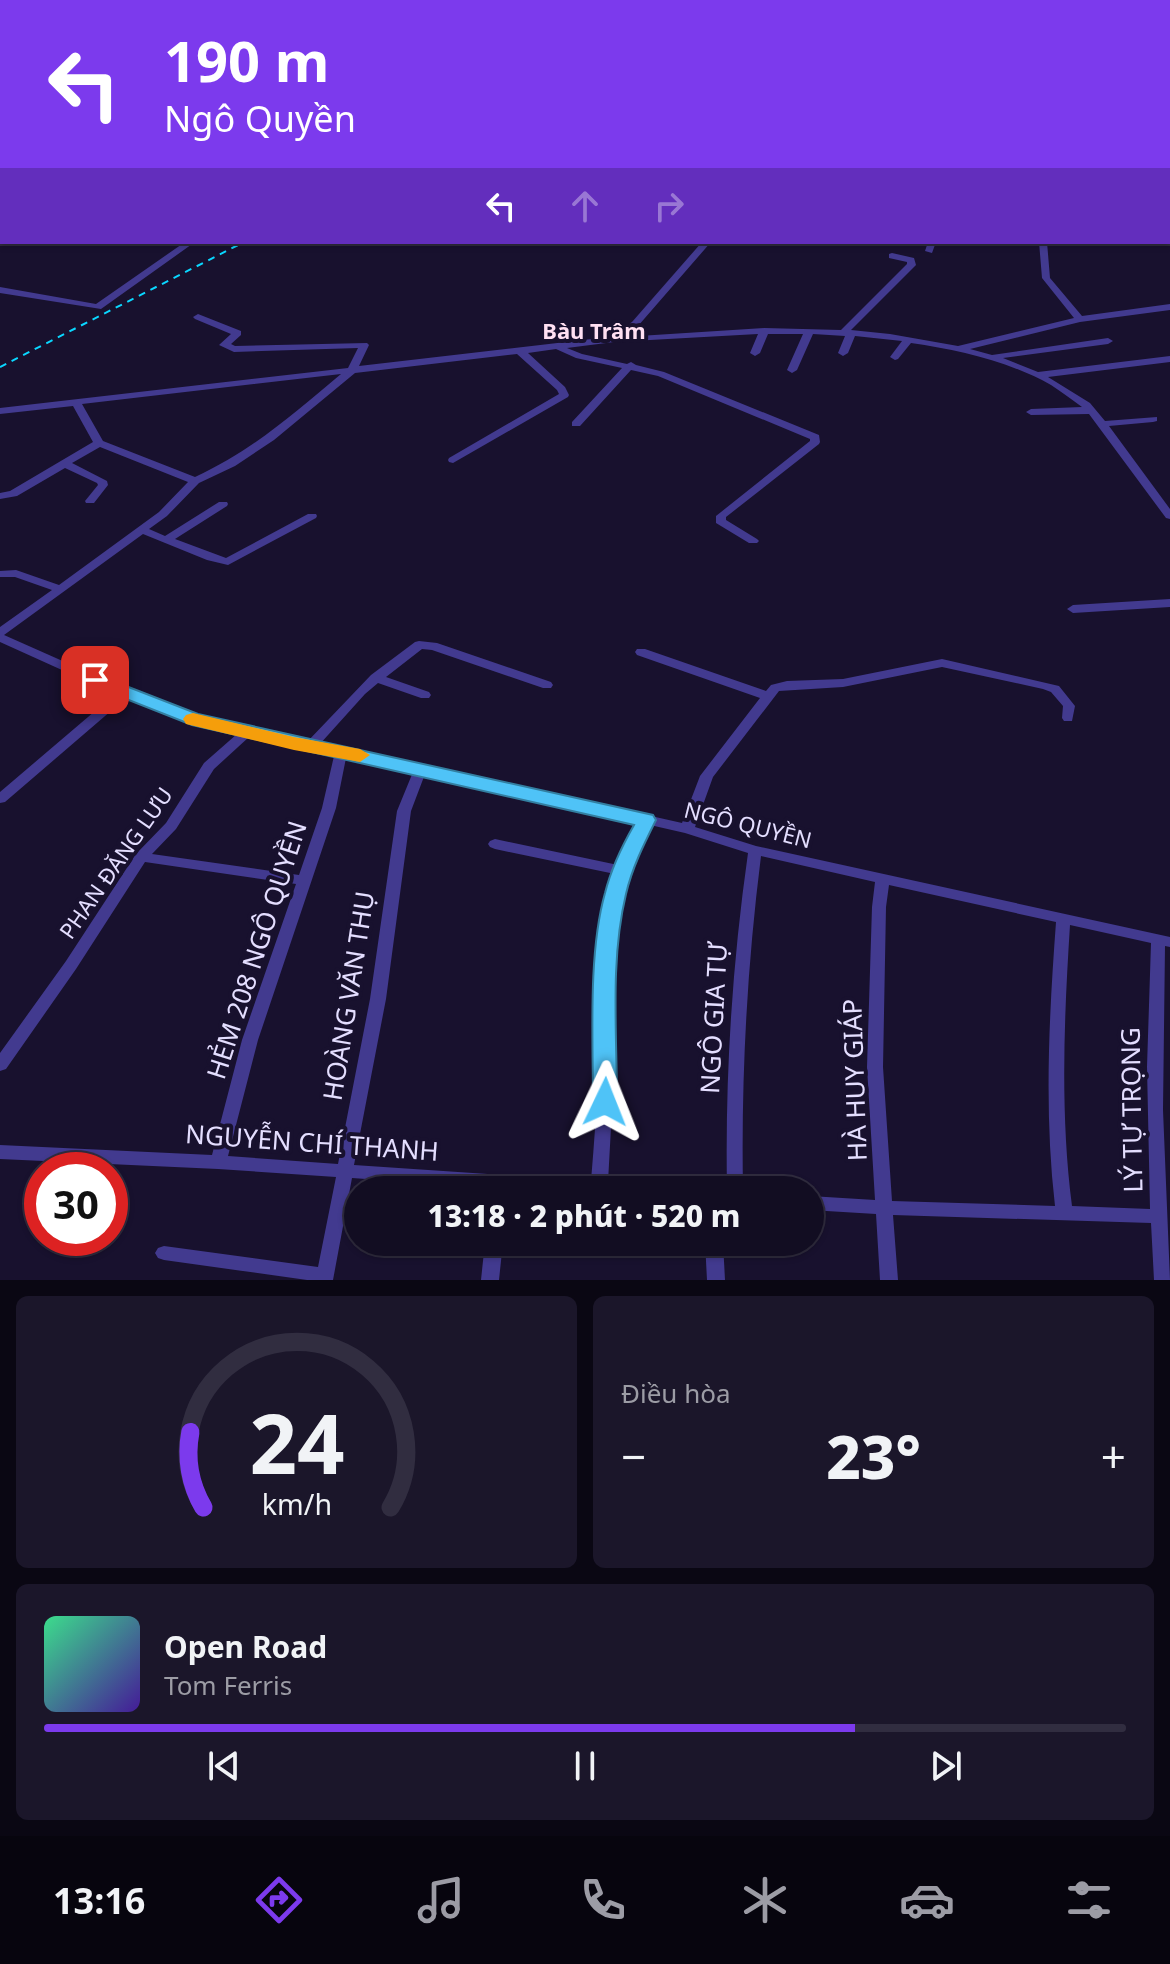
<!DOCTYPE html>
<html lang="vi">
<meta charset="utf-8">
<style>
body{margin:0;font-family:"Noto Sans",sans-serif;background:#1b162a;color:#f1f3f6;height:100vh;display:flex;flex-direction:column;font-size:30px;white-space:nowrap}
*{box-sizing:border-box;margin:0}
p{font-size:26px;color:#9c9ca5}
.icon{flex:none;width:44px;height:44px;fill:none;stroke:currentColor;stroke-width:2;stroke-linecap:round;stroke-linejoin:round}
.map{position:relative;height:1280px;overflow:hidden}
.panel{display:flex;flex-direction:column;gap:16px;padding:16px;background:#0a0713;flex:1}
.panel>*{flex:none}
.top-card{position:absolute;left:0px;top:0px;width:1170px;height:244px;box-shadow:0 2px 6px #0004,0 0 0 2px #312d40;background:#7c3aed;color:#fff;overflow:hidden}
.speed{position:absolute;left:24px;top:1152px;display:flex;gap:16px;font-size:40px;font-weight:700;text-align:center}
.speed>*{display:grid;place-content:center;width:104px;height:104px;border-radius:50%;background:#120d22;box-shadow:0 2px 6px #0004,0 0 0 2px #312d40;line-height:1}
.speed .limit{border:12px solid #d22;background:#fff;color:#111}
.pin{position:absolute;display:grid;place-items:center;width:68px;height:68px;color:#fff;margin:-34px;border-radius:16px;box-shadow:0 4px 12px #0006}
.me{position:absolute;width:88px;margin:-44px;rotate:2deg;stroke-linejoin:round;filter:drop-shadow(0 0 6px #0008)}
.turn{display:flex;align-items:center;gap:28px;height:168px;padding:0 32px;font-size:36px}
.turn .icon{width:104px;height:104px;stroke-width:2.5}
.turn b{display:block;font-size:56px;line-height:68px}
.lanes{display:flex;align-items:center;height:76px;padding:0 32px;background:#0003;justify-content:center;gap:40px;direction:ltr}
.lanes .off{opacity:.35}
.big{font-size:60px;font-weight:800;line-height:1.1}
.panel .tile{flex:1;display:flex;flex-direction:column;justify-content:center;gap:12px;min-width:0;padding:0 28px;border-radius:12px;background:#1b162a}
.panel .dial{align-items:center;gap:0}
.dial svg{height:208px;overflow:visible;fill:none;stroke:#312d40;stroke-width:7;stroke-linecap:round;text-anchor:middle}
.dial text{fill:#f1f3f6;stroke:none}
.song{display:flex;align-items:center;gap:24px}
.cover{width:96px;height:96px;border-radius:12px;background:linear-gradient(135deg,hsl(150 70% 55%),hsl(260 70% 35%))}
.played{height:8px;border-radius:4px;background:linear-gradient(90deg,#7c3aed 75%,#312d40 75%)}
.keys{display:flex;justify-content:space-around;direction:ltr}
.heat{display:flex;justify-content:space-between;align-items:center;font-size:44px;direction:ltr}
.panel .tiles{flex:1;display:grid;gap:16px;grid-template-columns:1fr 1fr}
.tile:last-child{grid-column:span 2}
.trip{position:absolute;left:344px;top:1176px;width:480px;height:80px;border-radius:40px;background:#120d22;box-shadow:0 2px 6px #0004,0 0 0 2px #312d40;font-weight:800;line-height:80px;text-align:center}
.tabs{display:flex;height:128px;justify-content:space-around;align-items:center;background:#07050e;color:#9c9ca5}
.tabs .icon{width:56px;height:56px}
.tabs .current{color:#7c3aed}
.tabs b{font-size:36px;color:#f1f3f6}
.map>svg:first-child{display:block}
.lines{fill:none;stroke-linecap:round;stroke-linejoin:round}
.minor{fill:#423a8f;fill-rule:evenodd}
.rail{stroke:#0ad7ff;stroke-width:2;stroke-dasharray:7 6;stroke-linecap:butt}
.route{fill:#4fc3f7;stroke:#337fa1;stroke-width:2}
.slow{fill:#f59e0b}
.labels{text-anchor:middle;stroke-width:8;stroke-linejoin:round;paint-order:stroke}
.far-quarter-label{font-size:22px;font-weight:bold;fill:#ffe0f2;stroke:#18112e}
.street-label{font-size:22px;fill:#e4deff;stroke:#18112e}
.near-street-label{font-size:26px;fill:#e4deff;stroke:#18112e}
</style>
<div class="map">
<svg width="1170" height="1280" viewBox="0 0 1170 1280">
<rect width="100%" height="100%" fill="#18112e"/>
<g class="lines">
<!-- minor -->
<path class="minor" d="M284 0H290V2H284Z
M392 0H401L399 2H390Z
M423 0H441L438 2H420Z
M472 0H478V2H472Z
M622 0H632L635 2H625Z
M774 0H782L784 2H776Z
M873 0H881L883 2H875Z
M1107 0H1119L1122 2H1110Z
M1149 0H1161L1158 2H1146Z
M1168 6H1170V11H1168Z
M0 54H2V59H0Z
M0 164H2V168H0Z
M1168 199 1170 200V206L1168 205Z
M2 212V218L0 219V213Z
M0 231H2V237H0Z
M185 242H195L101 309 0 293V287L96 304Z
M702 242H711L638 326 623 337 764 328 841 330 907 264V262L889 258V254L892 253 914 258 916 265 851 330 890 334 958 346 1074 318 1042 278 1039 242H1047L1050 278 1082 316 1170 304V310L1080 322 970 349 992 355 1108 338 1113 341 1108 344 1003 358 1038 372 1170 356V362L1048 377 1090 403 1105 421 1157 417V421L1153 422 1109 426 1170 509V519L1166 518 1089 414 1031 415 1026 412 1031 409 1082 407C1072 400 1062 392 1051 385 1008 361 959 350 911 343L898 359 895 360 890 357 902 341 855 336 848 353 843 356 838 353 845 336 813 334 797 370 792 373 787 370 803 334H768L760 353 755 356 750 353 758 334 614 342 567 348 582 354 627 364 631 362 636 365 664 372 819 435 820 442 819 444 726 517V520L757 539 759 541 757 543H749L716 523V516L810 441V439L658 376 631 370 580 426H572V422L622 368 576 358 556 349 528 353 565 387 569 395 568 397 453 463 449 462 448 460 449 458 559 394 557 390 517 354 355 373 274 440 235 466 199 483 167 516 149 529 165 536 219 502H227L228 504 227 506 175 539 226 558 308 514H316L317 516 316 518 228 565 207 560 143 534 4 635 128 690 196 716 307 742 371 675 415 642 419 641 437 643 551 682 553 685 551 688H543L432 650 422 649 386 677 429 692 431 695 429 698H421L378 683 365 694 319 745 460 773 682 823 700 776 760 698 637 655 635 652 637 649H645L766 691 771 685 787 681 843 679 942 659 1059 686 1075 706 1072 721H1064L1062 718 1063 706 1051 692 1043 689 942 667 843 687 779 691 713 777 695 827 756 846 1170 937V947L1165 946 1163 1110 1170 1280H1154L1151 1223 893 1215 898 1280H880L876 1214 810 1210V1196L875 1200 867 1067 872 907 875 882 761 856C747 967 741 1078 743 1190H727C725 1077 732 965 748 853L685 833 650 825 636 853 622 894 613 972 614 1073 608 1182 626 1185 628 1190H521L352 1178 333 1280H307L164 1260 158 1258 155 1253 158 1248 164 1246 318 1267 336 1177 218 1169 0 1159V1145L212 1155 242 1040 296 884 145 862 76 969 6 1069 0 1071V1053L66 961 136 854 166 823 204 763 237 734 188 722 126 698 5 802 0 803V792L115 694 0 642V627L52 590 15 577H0V571L16 570 59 585 159 512 188 482 100 447 72 463 107 481 108 485 94 503H86L85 501 98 485 97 483 65 468 17 496 0 499V493L10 491 93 442 73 406 0 414V408L348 368 358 348 234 352 219 345 231 334 195 319 193 317 198 314 241 331V335L231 344 235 346 367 343 369 345 359 366 609 337 632 322ZM341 374C292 415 253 450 195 477L103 441 82 404ZM249 737 334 756 322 808 299 875 152 854 176 829 214 769ZM346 758 413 772 397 811 370 999 338 1164 228 1156 258 1040 336 808ZM425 774 638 822 618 865 495 839 490 841 488 844 490 847 495 849 615 874C593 936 600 1006 598 1070 597 1107 594 1144 591 1181L354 1165 386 999 411 811ZM889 885 1056 922C1049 1017 1044 1111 1055 1206L892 1201 883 1067 886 907ZM1070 925 1151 943 1147 1067 1150 1209 1072 1206C1060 1113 1064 1019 1070 925Z
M928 242H936L932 253 925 251Z
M1170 599V607L1073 613 1067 609 1073 605Z
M485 1242H503L499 1280H481Z
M705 1242H723L725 1280H707Z"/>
<!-- rail -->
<path class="rail" d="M718 2 722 0
M0 367 244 242"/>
</g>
<!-- route -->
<path class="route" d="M95 674 198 714 653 815 656 820C644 844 632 868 626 894 610 960 617 1034 617 1102L613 1108 605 1111 596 1108 593 1102C593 1038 588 953 605 893 611 869 622 846 634 825L192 725 88 684 85 680Z"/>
<!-- slow -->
<path class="slow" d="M193 713 294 737 360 749 370 755 360 762 294 750 186 724 183 719 186 715Z"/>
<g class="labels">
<!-- far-quarter labels -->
<g class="far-quarter-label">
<text x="594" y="339">Bàu Trâm</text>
</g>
<!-- street labels -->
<g class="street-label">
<text transform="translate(748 825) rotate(14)" y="8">NGÔ QUYỀN</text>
<text transform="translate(116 863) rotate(-55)" y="8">PHAN ĐĂNG LƯU</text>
</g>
<!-- near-street labels -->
<g class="near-street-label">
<text transform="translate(257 950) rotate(-72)" y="9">HẺM 208 NGÔ QUYỀN</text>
<text transform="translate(349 996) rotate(-81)" y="9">HOÀNG VĂN THỤ</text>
<text transform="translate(714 1018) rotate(-87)" y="9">NGÔ GIA TỰ</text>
<text transform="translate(855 1080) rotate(-92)" y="9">HÀ HUY GIÁP</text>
<text transform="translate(1132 1110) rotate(-91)" y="9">LÝ TỰ TRỌNG</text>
<text transform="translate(312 1143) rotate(4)" y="9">NGUYỄN CHÍ THANH</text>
</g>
</g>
</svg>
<div class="speed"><div class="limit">30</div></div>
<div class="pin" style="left:95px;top:680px;background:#d93025"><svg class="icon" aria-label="arrive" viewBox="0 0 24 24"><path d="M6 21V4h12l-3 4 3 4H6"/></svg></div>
<svg class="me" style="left:605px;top:1102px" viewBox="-20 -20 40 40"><path d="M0-17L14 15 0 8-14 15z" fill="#4fc3f7" stroke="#fff" stroke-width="4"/></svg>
<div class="trip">13:18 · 2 phút · 520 m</div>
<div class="top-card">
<div class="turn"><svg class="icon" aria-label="left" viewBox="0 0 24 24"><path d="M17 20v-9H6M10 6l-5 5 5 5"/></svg><div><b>190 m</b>Ngô Quyền</div></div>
<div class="lanes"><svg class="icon" aria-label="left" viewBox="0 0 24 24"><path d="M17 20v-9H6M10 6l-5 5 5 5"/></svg><svg class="icon off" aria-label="ahead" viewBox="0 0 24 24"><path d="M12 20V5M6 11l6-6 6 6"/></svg><svg class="icon off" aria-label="right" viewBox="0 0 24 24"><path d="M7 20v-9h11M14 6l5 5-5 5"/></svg></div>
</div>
</div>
<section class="panel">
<div class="tiles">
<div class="tile dial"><svg viewBox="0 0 100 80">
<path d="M14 69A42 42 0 1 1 86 69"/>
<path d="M14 69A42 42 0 0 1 9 40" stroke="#7c3aed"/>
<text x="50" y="56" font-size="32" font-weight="700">24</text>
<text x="50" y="72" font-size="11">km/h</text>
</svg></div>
<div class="tile"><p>Điều hòa</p>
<div class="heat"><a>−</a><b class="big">23°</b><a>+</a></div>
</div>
<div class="tile">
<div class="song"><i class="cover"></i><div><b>Open Road</b><p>Tom Ferris</p></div></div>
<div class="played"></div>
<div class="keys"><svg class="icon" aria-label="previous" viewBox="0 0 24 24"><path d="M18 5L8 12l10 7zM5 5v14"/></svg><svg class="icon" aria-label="pause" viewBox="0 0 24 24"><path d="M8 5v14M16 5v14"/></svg><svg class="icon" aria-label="next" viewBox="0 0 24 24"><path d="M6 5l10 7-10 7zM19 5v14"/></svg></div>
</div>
</div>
</section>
<nav class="tabs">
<b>13:16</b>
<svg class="icon current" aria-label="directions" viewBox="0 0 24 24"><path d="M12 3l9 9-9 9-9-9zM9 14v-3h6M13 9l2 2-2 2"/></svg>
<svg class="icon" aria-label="music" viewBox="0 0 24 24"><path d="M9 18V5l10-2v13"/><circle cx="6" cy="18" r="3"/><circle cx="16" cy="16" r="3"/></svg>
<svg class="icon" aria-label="phone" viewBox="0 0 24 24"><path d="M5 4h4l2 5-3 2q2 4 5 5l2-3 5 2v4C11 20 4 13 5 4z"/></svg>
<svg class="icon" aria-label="climate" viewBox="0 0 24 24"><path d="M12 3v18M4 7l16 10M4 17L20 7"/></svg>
<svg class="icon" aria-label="car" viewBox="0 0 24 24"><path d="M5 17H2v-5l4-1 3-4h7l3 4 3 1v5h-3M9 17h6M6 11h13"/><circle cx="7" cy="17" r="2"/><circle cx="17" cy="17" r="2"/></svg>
<svg class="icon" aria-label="filters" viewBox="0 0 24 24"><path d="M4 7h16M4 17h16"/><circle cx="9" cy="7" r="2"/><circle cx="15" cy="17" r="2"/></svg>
</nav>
